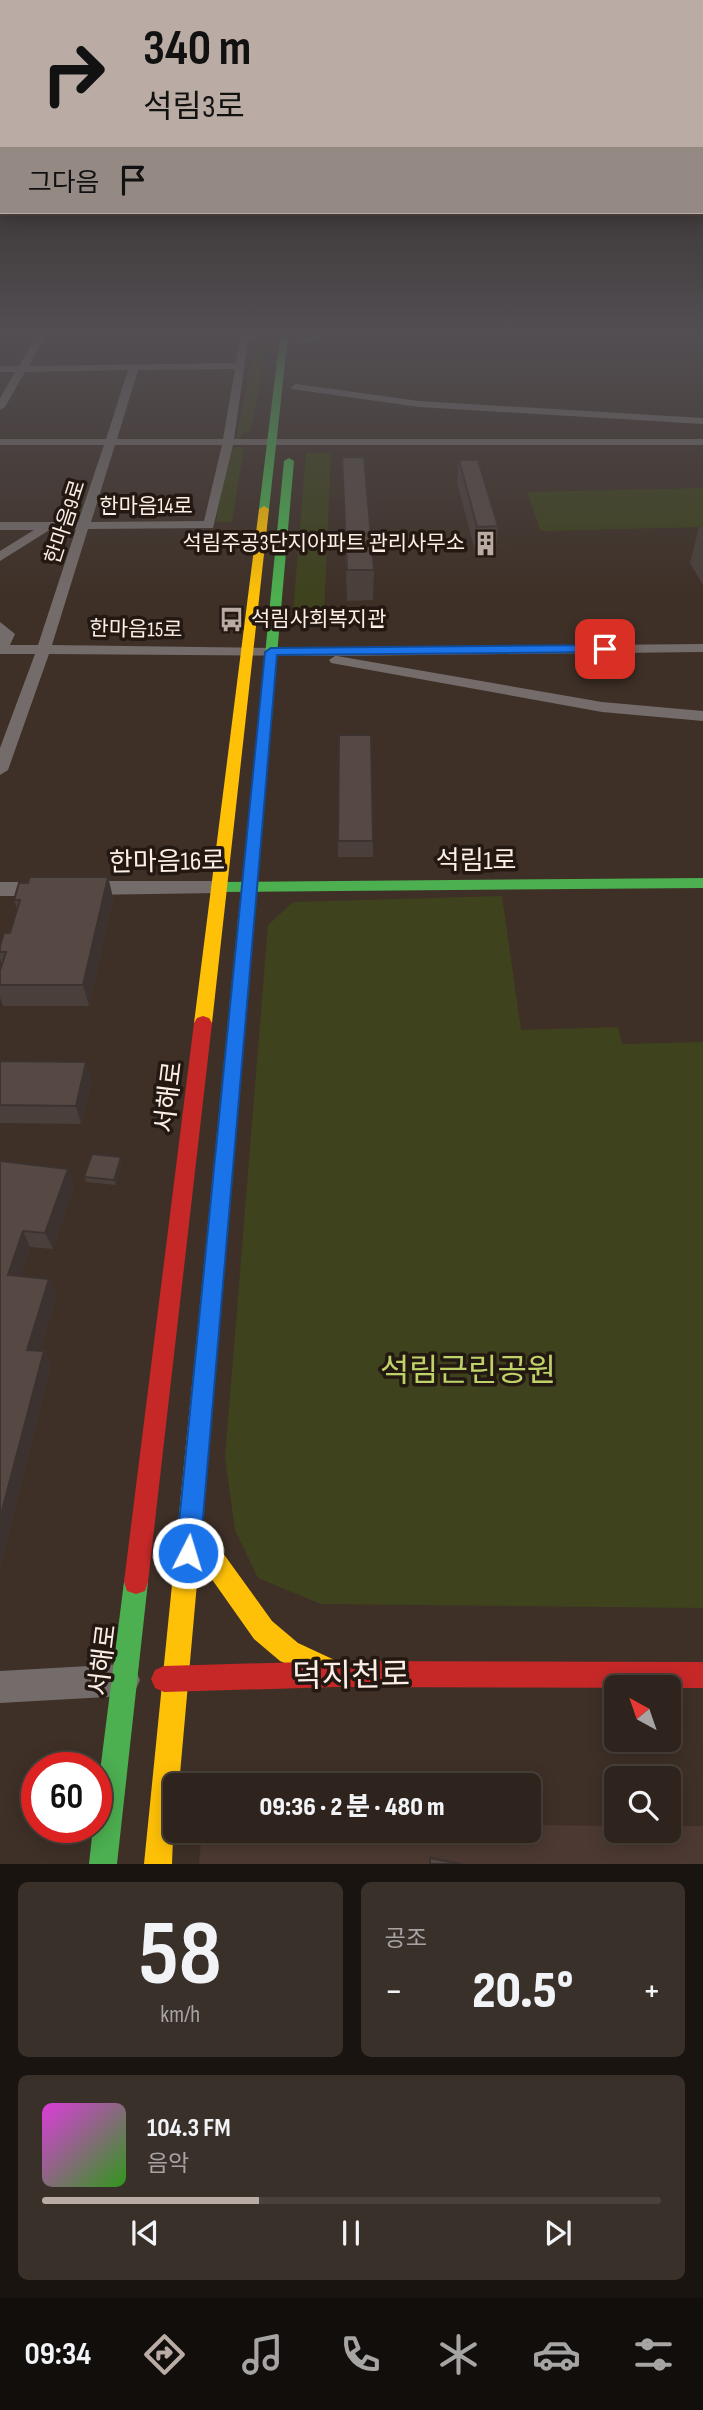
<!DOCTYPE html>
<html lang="ko">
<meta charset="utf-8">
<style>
body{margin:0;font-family:"Sofia Sans Condensed","Noto Sans KR",sans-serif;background:#3a302a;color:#f1f3f6;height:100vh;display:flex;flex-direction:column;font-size:26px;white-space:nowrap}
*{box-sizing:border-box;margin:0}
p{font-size:23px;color:#a7a4a4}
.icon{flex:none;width:38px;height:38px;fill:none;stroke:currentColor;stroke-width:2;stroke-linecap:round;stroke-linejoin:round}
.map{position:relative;height:1864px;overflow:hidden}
.panel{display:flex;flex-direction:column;gap:18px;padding:18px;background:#191410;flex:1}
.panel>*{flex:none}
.banner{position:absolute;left:0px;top:0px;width:704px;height:214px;box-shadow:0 4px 18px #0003,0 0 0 2px #49413b;background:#baaca4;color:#111;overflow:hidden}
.needle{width:46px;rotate:320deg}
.fabs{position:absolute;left:604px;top:1675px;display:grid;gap:14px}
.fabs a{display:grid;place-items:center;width:77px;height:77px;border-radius:10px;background:#2e241d;box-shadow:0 4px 18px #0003,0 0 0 2px #49413b;font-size:35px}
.speed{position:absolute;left:21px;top:1752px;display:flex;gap:14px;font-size:35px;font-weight:700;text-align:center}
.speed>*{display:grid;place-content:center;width:91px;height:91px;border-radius:50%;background:#2e241d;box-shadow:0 4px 18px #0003,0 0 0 2px #49413b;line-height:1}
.speed .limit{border:10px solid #d22;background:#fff;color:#111}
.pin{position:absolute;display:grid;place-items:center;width:60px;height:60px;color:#fff;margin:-30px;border-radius:14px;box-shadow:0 4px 10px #0006}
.me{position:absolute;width:77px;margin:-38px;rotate:5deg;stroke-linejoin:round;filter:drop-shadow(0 0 5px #0008)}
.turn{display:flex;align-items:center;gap:24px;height:147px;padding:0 28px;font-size:32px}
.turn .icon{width:91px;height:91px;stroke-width:2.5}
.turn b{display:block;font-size:49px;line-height:60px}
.then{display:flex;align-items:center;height:66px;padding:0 28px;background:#0003;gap:14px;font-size:26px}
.big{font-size:52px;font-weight:800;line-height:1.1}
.panel .tile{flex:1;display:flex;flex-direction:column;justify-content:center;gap:10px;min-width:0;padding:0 24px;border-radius:10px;background:#3a302a}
.panel .dial{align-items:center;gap:0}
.dial b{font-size:91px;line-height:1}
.song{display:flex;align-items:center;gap:21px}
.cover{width:84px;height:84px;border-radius:10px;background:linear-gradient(135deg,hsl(300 70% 55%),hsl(110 70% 35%))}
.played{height:7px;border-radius:4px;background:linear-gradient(90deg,#baaca4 35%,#49413b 35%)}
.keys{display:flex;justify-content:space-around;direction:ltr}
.heat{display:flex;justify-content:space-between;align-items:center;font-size:38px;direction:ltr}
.panel .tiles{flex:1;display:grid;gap:18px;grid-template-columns:1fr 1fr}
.tile:last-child{grid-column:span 2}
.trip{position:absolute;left:163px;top:1773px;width:378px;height:70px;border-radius:10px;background:#2e241d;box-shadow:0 4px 18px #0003,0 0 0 2px #49413b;font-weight:800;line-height:70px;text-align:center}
.tabs{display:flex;height:112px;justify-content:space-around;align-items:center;background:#120e0c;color:#a7a4a4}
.tabs .icon{width:49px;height:49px}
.tabs .selected{color:#baaca4}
.tabs b{font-size:32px;color:#f1f3f6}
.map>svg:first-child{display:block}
.education{fill:#4c3932}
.green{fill:#3e421d}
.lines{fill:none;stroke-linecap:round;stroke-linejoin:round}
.street{fill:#746c6a;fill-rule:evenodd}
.fast{fill:#4caf50;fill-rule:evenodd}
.slow{fill:#ffc107;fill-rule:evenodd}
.jam{fill:#c62828;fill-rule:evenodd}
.wall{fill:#4a3f3a}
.shaded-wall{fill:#3c3330}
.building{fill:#564944;stroke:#3c3330;stroke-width:2}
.route{fill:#1a73e8;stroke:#114b97;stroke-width:2}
.labels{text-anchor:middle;stroke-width:7;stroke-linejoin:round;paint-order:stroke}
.far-street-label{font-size:21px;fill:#fcefe7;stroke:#241812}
.far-poi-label{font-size:21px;fill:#fcefe7;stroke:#241812;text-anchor:end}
.street-label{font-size:26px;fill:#fcefe7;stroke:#241812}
.near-park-label{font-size:32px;fill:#bed268;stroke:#241812}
.near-street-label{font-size:32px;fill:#fcefe7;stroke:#241812}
</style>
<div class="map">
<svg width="703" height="1864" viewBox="0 0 703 1864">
<rect width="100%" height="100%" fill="#3e3027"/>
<!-- education -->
<path class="education" d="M529 1825 616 1826V1830H668L669 1826H703V1864H199L202 1831 528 1830Z"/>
<!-- green -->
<path class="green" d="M255 342 267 347 251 430 242 434 241 441 236 440Z
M244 447 232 522H216L229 448Z
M306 453H331L324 613H293Z
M703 488V527L541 531 527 492Z
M502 896 521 1030 618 1027 622 1044 703 1042V1608L321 1604 258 1578 235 1530 225 1458 268 925 293 902Z"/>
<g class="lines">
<!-- street -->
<path class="street" d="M36 336H46L29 366 235 363 241 337 258 336 248 341 234 439H703V445H233L213 528 88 529 52 645 271 648 703 644V652L337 656 602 702 703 711V721L602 712 331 663 329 660 335 656 49 654 8 770 0 775V748L35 654H0V622L15 634 10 645H38L76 529H51L0 561V551L34 530H0V522H78L104 445H0V439H106L128 370 25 372 5 407 0 410V398L15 372H0V366H19ZM235 369 223 439H117L138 370ZM115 445H222L204 521 91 522Z
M296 384 419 401 703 418V424L419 407 292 389 291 387Z
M85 881H218L227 887 218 893 85 895 76 888Z
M0 882H41L50 889 41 896H0Z
M124 1664 135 1669 140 1680 135 1691 124 1696 0 1703V1671Z"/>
<!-- fast -->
<path class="fast" d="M280 336H288L269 509 264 512 259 509Z
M317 336H328L300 344 296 342Z
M289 458 294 461 277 655 271 659 265 655 284 461Z
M703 878V888L218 892 210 887 218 882Z
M245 924 253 930 214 1385 211 1393 203 1396 195 1393 192 1385 237 930Z
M136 1570 145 1573 148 1582 117 1864H89L93 1827H96V1803L124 1582 127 1573Z"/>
<!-- slow -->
<path class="slow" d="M264 506 269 509 212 1023 209 1028H197L194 1023 259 509Z
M271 651 277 655 253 930 245 936 237 930 265 655Z
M203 1374 211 1377 214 1385 202 1524 272 1621 298 1643 341 1663 345 1672 341 1681 332 1685 280 1661 254 1639 199 1561 179 1785H175L172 1864H144L192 1385 195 1377Z"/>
<!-- jam -->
<path class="jam" d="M203 1016 209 1018 212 1023 148 1582 145 1591 136 1594 127 1591 124 1582 194 1023 197 1018Z
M337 1661 703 1662V1688L337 1687 164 1692 155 1688 151 1679 155 1670 164 1666Z"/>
</g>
<!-- wall -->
<path class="wall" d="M342 457 374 570 373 600 347 601Z
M459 460 498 526 496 550H475L457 483Z
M699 527H703V585L690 563Z
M338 841H373V857H338Z
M108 877 113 898 89 1006H3L0 997V971L2 964 0 958V946L10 933 17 910 14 900 28 883Z
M0 1061 92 1080 81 1124 0 1123Z
M0 1161 68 1169 74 1185 53 1249 30 1247 21 1276 57 1295 40 1350 44 1351 51 1365 0 1567Z
M122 1162 116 1185 86 1182 84 1177Z"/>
<!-- shaded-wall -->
<path class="shaded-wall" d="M108 877 113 898 89 1006 83 985Z
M86 1062 92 1080 81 1124 76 1106Z
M121 1157 122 1162 116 1185 114 1180Z
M68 1169 74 1185 53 1249 45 1233Z
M23 1231 30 1247 16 1291 8 1275Z
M49 1279 57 1295 36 1364 27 1350Z
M44 1351 51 1365 0 1567V1518Z"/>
<!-- building -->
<path class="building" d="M342 457H364L374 570H347Z
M459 460H478L498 526 477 527Z
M339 735H371L373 841H338Z
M30 877H108L83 985H0V971L6 952H0V946L4 933H10L20 900H14L19 883H28Z
M0 1061 86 1062 76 1106 0 1105Z
M92 1154 121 1157 114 1180 84 1177Z
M0 1161 68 1169 45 1233 23 1231 8 1275 49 1279 27 1350 44 1351 0 1518Z
M430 1858 461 1864H430Z"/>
<!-- sky -->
<linearGradient id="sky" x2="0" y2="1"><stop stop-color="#221a15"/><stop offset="0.56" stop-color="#524e52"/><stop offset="1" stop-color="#524e52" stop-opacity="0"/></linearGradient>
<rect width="703" height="596" fill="url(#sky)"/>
<!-- route -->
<path class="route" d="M605 645 609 647V652L277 655 200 1553 197 1562 188 1566 179 1562 176 1553 265 652 271 648Z"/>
<!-- icons -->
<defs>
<symbol id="building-bare" viewBox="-9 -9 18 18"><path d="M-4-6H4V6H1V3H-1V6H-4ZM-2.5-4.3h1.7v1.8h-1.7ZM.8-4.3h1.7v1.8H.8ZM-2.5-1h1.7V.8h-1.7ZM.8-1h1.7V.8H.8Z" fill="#baaca4" stroke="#241812" stroke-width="2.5" paint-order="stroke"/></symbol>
<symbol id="bus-bare" viewBox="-9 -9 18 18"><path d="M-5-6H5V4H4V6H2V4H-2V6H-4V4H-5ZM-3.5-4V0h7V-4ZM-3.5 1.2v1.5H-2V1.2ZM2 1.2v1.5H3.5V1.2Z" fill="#baaca4" stroke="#241812" stroke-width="2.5" paint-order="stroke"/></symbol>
</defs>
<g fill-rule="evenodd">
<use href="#building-bare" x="468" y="526" width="35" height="35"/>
<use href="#bus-bare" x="214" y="602" width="35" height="35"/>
</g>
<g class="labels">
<!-- far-street labels -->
<g class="far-street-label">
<text x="146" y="513">한마음14로</text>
<text transform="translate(65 522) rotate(-72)" y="7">한마음9로</text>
<text transform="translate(136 629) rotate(1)" y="7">한마음15로</text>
</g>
<!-- far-poi labels -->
<g class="far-poi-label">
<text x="465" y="550">석림주공3단지아파트 관리사무소</text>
<text x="251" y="626" text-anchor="start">석림사회복지관</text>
</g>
<!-- street labels -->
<g class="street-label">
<text x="476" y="869">석림1로</text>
<text transform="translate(167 861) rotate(-1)" y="9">한마음16로</text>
<text transform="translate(168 1097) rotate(-83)" y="9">서해로</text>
<text transform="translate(102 1660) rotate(-83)" y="9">서해로</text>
</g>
<!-- near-park labels -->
<g class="near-park-label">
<text x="468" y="1381">석림근린공원</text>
</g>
<!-- near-street labels -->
<g class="near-street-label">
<text transform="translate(351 1675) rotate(-1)" y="11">덕지천로</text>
</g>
</g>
</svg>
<div class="fabs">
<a><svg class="needle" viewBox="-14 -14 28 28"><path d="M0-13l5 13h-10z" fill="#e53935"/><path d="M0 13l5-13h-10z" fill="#a7a4a4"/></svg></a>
<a><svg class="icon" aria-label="search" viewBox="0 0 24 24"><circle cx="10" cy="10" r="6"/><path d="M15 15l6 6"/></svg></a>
</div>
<div class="speed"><div class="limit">60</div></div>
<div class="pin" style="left:605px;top:649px;background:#d93025"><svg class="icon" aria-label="arrive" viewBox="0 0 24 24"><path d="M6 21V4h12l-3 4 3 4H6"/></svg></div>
<svg class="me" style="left:188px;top:1553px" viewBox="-20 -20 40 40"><circle r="17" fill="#1a73e8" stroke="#fff" stroke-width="3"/><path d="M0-11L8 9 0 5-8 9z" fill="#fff"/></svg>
<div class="trip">09:36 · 2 분 · 480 m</div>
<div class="banner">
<div class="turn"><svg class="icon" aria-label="right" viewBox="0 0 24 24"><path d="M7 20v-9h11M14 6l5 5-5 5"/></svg><div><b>340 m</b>석림3로</div></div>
<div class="then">그다음<svg class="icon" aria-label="arrive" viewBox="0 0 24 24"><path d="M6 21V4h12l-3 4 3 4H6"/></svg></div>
</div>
</div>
<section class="panel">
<div class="tiles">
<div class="tile dial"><b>58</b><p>km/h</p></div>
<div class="tile"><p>공조</p>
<div class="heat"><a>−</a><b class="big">20.5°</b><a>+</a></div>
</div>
<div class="tile">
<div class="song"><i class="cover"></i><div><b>104.3 FM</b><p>음악</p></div></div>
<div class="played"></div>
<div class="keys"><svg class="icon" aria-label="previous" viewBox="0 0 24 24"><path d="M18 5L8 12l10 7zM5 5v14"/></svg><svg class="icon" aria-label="pause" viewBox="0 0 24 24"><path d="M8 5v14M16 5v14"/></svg><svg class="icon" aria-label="next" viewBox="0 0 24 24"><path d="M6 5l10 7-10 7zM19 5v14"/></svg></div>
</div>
</div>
</section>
<nav class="tabs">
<b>09:34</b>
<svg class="icon selected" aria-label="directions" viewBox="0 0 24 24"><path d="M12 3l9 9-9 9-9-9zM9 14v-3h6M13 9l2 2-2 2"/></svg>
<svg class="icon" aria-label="music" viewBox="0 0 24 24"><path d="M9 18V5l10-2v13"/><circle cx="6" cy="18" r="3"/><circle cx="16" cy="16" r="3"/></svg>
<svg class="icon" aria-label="phone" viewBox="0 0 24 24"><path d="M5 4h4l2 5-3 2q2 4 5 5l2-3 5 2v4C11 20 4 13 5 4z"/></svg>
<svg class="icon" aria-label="climate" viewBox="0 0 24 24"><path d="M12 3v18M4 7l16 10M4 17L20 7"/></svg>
<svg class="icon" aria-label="car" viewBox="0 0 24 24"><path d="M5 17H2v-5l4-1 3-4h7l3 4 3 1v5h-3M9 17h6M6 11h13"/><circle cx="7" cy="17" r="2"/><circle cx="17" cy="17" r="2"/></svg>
<svg class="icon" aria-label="filters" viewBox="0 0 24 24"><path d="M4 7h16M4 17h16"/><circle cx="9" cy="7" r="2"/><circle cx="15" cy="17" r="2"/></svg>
</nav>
